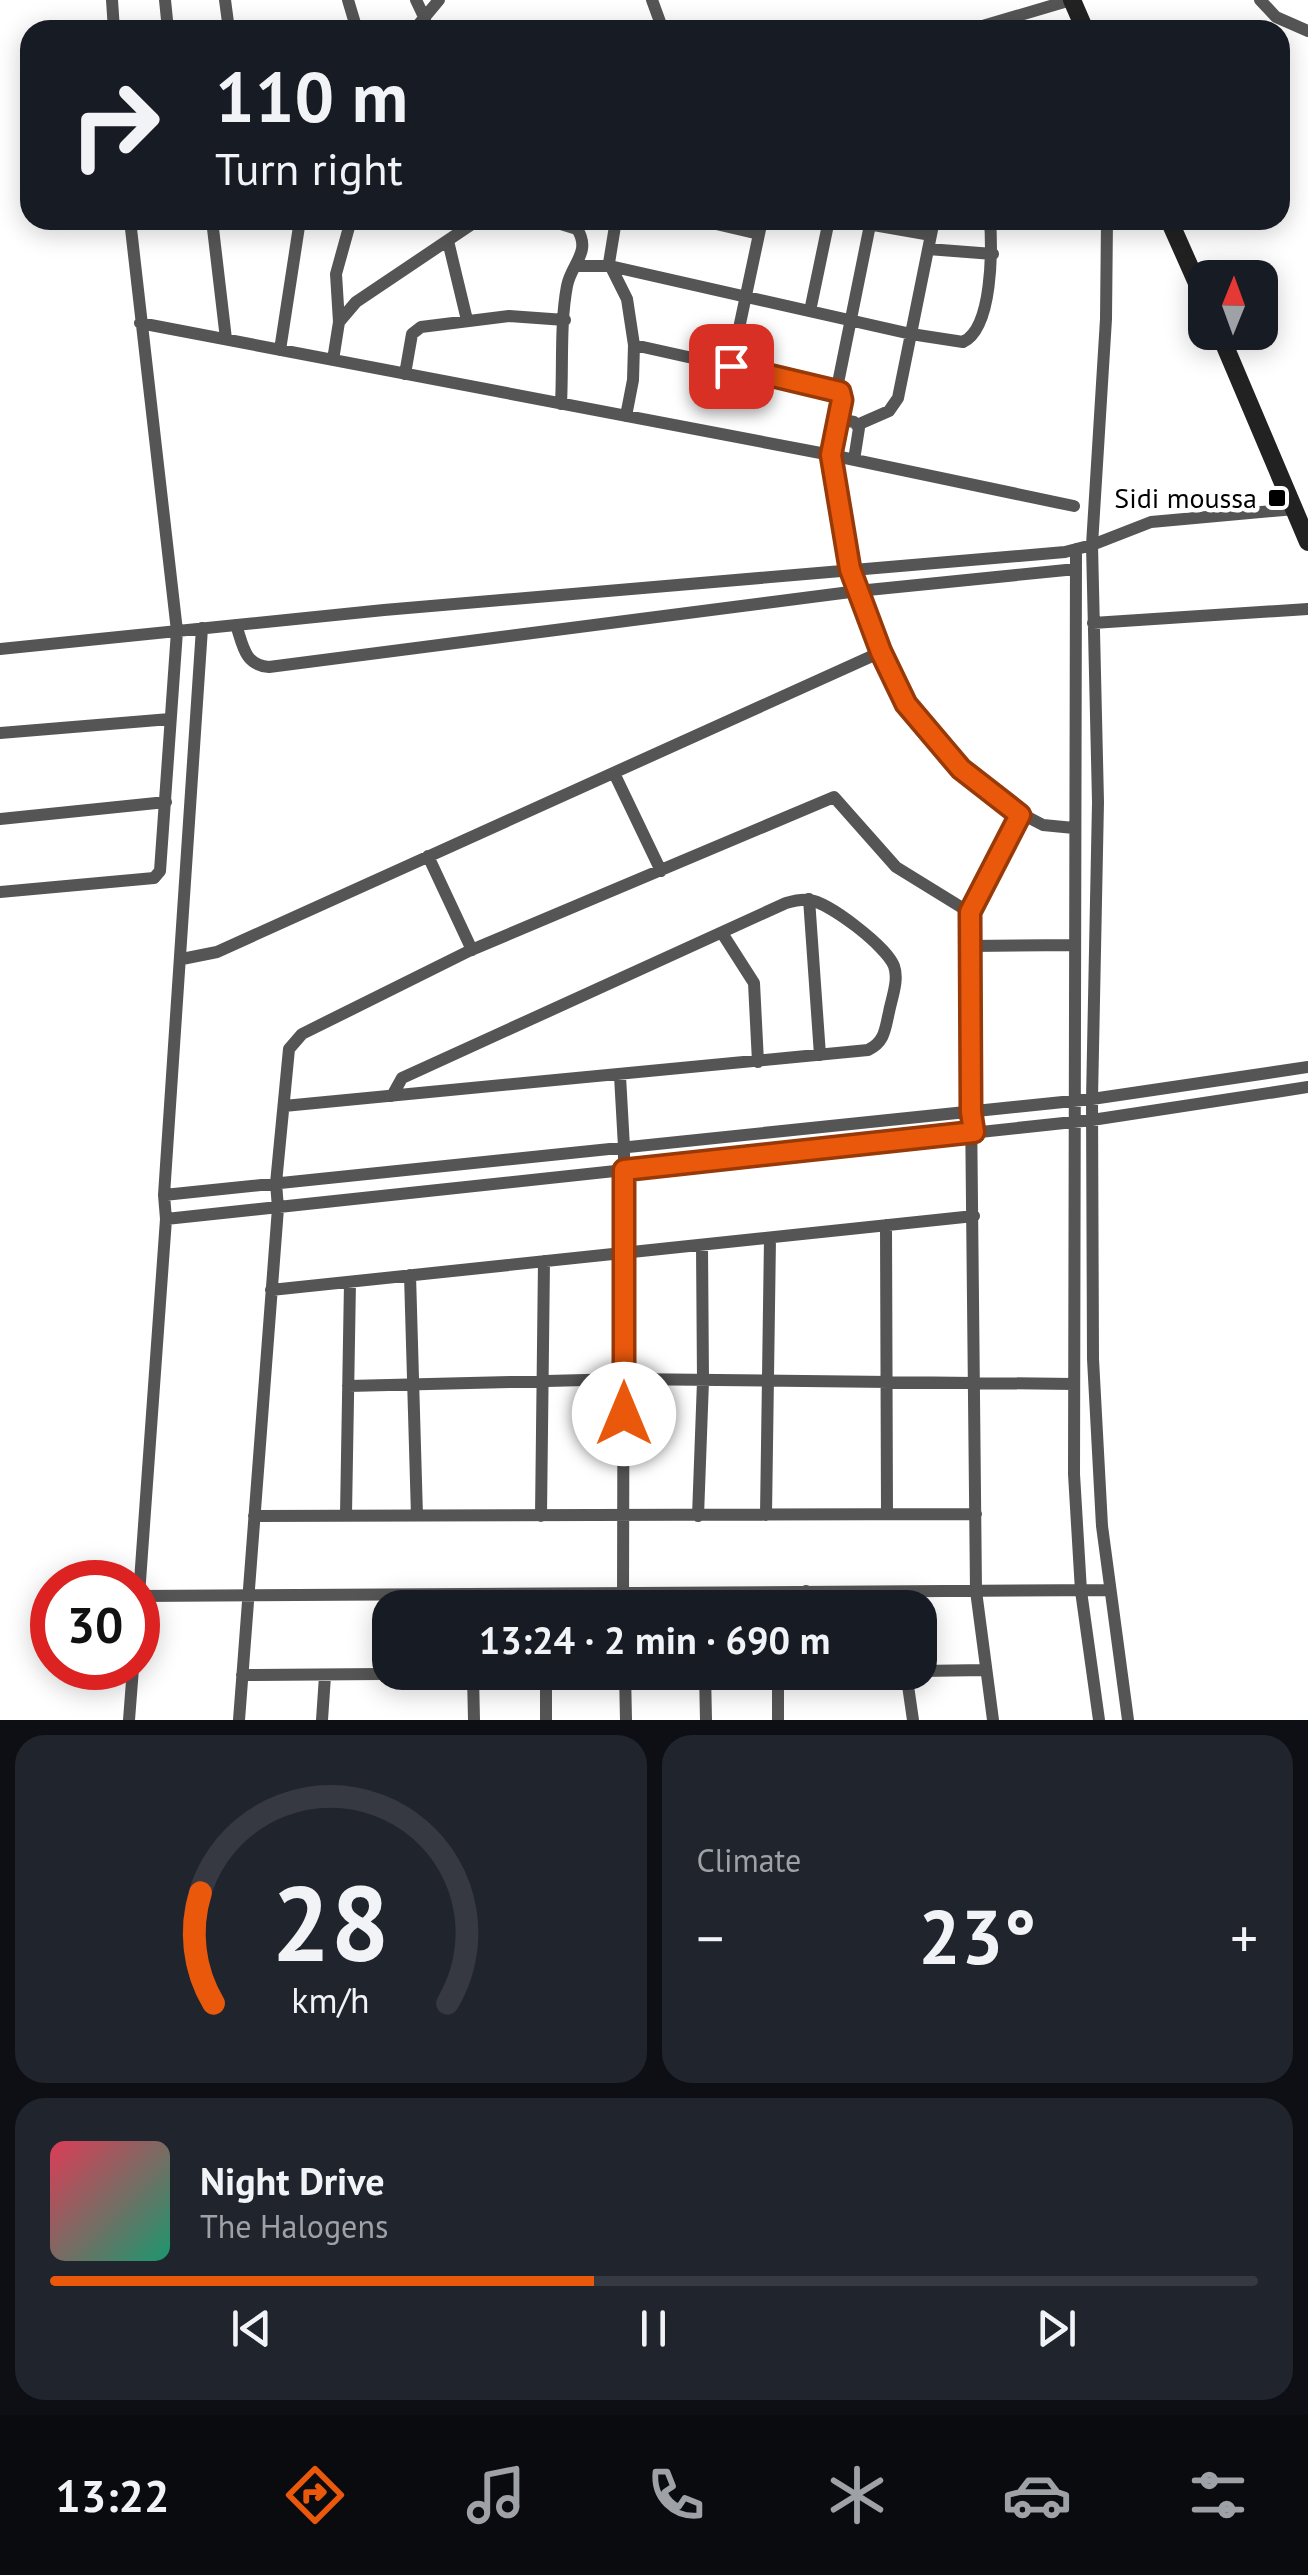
<!DOCTYPE html>
<meta charset="utf-8">
<style>
body{margin:0;font-family:"PT Sans",sans-serif;background:#20242c;color:#f1f3f6;height:100vh;display:flex;flex-direction:column;font-size:38px;white-space:nowrap}
*{box-sizing:border-box;margin:0}
p{font-size:32px;color:#9ea1a6}
.icon{flex:none;width:55px;height:55px;fill:none;stroke:currentColor;stroke-width:2;stroke-linecap:round;stroke-linejoin:round}
.map{position:relative;height:1720px;overflow:hidden}
.sheet{display:flex;flex-direction:column;gap:15px;padding:15px;background:#0d0f14;flex:1}
.sheet>*{flex:none}
.banner{position:absolute;left:20px;top:20px;width:1270px;height:210px;border-radius:30px;box-shadow:0 5px 25px #0003;background:#171b24;color:#f1f3f6;overflow:hidden}
.needle{width:65px;rotate:1deg}
.tools{position:absolute;left:1188px;top:260px;display:grid;gap:20px}
.tools a{display:grid;place-items:center;width:90px;height:90px;border-radius:20px;background:#171b24;box-shadow:0 5px 25px #0003;font-size:50px}
.speed{position:absolute;left:30px;top:1560px;display:flex;gap:20px;font-size:50px;font-weight:700;text-align:center}
.speed>*{display:grid;place-content:center;width:130px;height:130px;border-radius:50%;background:#171b24;box-shadow:0 5px 25px #0003;line-height:1}
.speed .limit{border:15px solid #d22;background:#fff;color:#111}
.pin{position:absolute;display:grid;place-items:center;width:85px;height:85px;color:#fff;margin:-42px;border-radius:20px;box-shadow:0 5px 15px #0006}
.me{position:absolute;width:110px;margin:-55px;rotate:0deg;stroke-linejoin:round;filter:drop-shadow(0 0 8px #0008)}
.turn{display:flex;align-items:center;gap:35px;height:210px;padding:0 30px;font-size:45px}
.turn .icon{width:130px;height:130px;stroke-width:2.5}
.turn b{display:block;font-size:70px;line-height:85px}
.big{font-size:75px;font-weight:700;line-height:1.1}
.sheet .card{flex:1;display:flex;flex-direction:column;justify-content:center;gap:15px;min-width:0;padding:0 35px;border-radius:30px;background:#20242c}
.sheet .dial{align-items:center;gap:0}
.dial svg{height:260px;overflow:visible;fill:none;stroke:#363941;stroke-width:7;stroke-linecap:round;text-anchor:middle}
.dial text{fill:#f1f3f6;stroke:none}
.song{display:flex;align-items:center;gap:30px}
.cover{width:120px;height:120px;border-radius:15px;background:linear-gradient(135deg,hsl(350 70% 55%),hsl(160 70% 35%))}
.played{height:10px;border-radius:5px;background:linear-gradient(90deg,#ea580c 45%,#363941 45%)}
.keys{display:flex;justify-content:space-around;direction:ltr}
.heat{display:flex;justify-content:space-between;align-items:center;font-size:55px;direction:ltr}
.sheet .tiles{flex:1;display:grid;gap:15px;grid-template-columns:1fr 1fr}
.card:last-child{grid-column:span 2}
.trip{position:absolute;left:372px;top:1590px;width:565px;height:100px;border-radius:30px;background:#171b24;box-shadow:0 5px 25px #0003;font-weight:700;line-height:100px;text-align:center}
.dock{display:flex;height:160px;justify-content:space-around;align-items:center;background:#090b0e;color:#9ea1a6}
.dock .icon{width:70px;height:70px}
.dock .selected{color:#ea580c}
.dock b{font-size:45px;color:#f1f3f6}
.map>svg:first-child{display:block}
.lines{fill:none;stroke-linecap:round;stroke-linejoin:round}
.street{stroke:#555;stroke-width:12}
.secondary{stroke:#222;stroke-width:18}
.route-casing{stroke:#983908;stroke-width:25}
.route{stroke:#ea580c;stroke-width:18}
.poi-dot{fill:#000;stroke:#fff;stroke-width:4}
.labels{text-anchor:middle;stroke-width:9;stroke-linejoin:round;paint-order:stroke}
.poi-label{font-size:28px;fill:#000;stroke:#fff;text-anchor:end}
</style>
<div class="map">
<svg width="1308" height="1720" viewBox="0 0 1308 1720">
<rect width="100%" height="100%" fill="#fff"/>
<g class="lines">
<!-- street -->
<path class="street" d="M112 0 114 30
M165 0 168 30
M225 0 229 30
M348 0 357 30
M416 0 425 19
M652 0 663 30
M1260 0 1276 17 1308 31
M414 30 439 0
M969 30 1071 0
M212 220 226 339
M548 220 577 229C592 252 571 264 567 286 560 323 563 365 561 404
M616 220 609 263 627 299 634 345 633 380 626 416
M699 220 759 234
M845 220 931 235
M1107 220 1106 319 1092 545 1098 802 1092 1099 1093 1359 1102 1526 1128 1720
M448 241 467 320
M928 249 993 254
M576 266H610L911 334 963 342C993 328 992 249 990 220
M810 311 829 220
M339 322 336 274 351 220
M140 323 831 455 1074 506
M634 345 841 391 843 399 831 455 850 569 881 652 906 704 961 769 1010 808 1043 825 1074 828
M280 350 300 220
M333 360 339 322 356 302 478 220
M731 366 762 220
M405 374 412 334 421 327 509 316 565 320
M837 388 871 220
M838 419 854 422 859 428 854 460
M857 425 889 411 898 398 934 220
M1076 549 1074 1474 1081 1591 1099 1720
M1093 623 1308 609
M236 625C243 645 244 665 269 667L858 591 1076 569
M0 649 384 610 1065 552 1092 545 1151 522 1295 509
M0 733 170 719
M614 773 661 871
M0 819 166 802
M428 856 472 950
M0 892 154 878 160 871 177 631 130 220
M809 899 820 1055
M969 912 1020 815
M722 933 754 983 758 1062
M970 946 1074 945
M182 959 217 952 881 652
M620 1076 624 1147 623 1608
M284 1106 868 1050C885 1042 885 1029 889 1012 892 997 899 980 894 966 887 947 829 902 809 900 802 899 793 901 786 903L402 1078 392 1096
M164 1195 1092 1099 1308 1067
M166 1219 1092 1120 1308 1087
M886 1225 887 1514
M410 1275 417 1516
M271 1290 974 1216
M348 1386 624 1379 1074 1384
M346 1514 350 1282
M766 1515 770 1238
M254 1516 976 1514
M541 1516 544 1261
M698 1516 703 1381 702 1245
M806 1591V1608
M139 1596 1109 1590
M138 1609 166 1219 164 1195 202 628
M920 1671 986 1670
M625 1672 626 1720
M705 1672 706 1720
M778 1672V1720
M906 1672 913 1720
M546 1673V1720
M473 1674 474 1720
M242 1675 633 1672
M129 1720 133 1668
M239 1720 278 1208 276 1183 289 1049 302 1034 469 951 834 797 896 867 969 912 976 1591 993 1720
M322 1720 325 1676"/>
<!-- secondary -->
<path class="secondary" d="M1072 0 1085 30
M1169 220 1205 301
M1219 332 1308 542"/>
</g>
<g class="lines">
<defs>
<path id="route" d="M624 1414V1170L974 1132 971 1112 970 912 1020 815 961 769 906 704 881 652 850 569 831 455 842 400 840 392 731 366"/>
</defs>
<!-- route casing -->
<use href="#route" class="route-casing"/>
<!-- route -->
<use href="#route" class="route"/>
</g>
<!-- markers -->
<rect class="poi-dot" x="1267" y="488" width="20" height="20" rx="5"/>
<g class="labels">
<!-- poi labels -->
<g class="poi-label">
<text x="1257" y="508">Sidi moussa</text>
</g>
</g>
</svg>
<div class="tools">
<a><svg class="needle" viewBox="-14 -14 28 28"><path d="M0-13l5 13h-10z" fill="#e53935"/><path d="M0 13l5-13h-10z" fill="#9ea1a6"/></svg></a>
</div>
<div class="speed"><div class="limit">30</div></div>
<div class="pin" style="left:731px;top:366px;background:#d93025"><svg class="icon" aria-label="arrive" viewBox="0 0 24 24"><path d="M6 21V4h12l-3 4 3 4H6"/></svg></div>
<svg class="me" style="left:624px;top:1414px" viewBox="-20 -20 40 40"><circle r="19" fill="#fff"/><path d="M0-13L10 11 0 6-10 11z" fill="#ea580c"/></svg>
<div class="trip">13:24 · 2 min · 690 m</div>
<div class="banner">
<div class="turn"><svg class="icon" aria-label="right" viewBox="0 0 24 24"><path d="M7 20v-9h11M14 6l5 5-5 5"/></svg><div><b>110 m</b>Turn right</div></div>
</div>
</div>
<section class="sheet">
<div class="tiles">
<div class="card dial"><svg viewBox="0 0 100 80">
<path d="M14 69A42 42 0 1 1 86 69"/>
<path d="M14 69A42 42 0 0 1 10 35" stroke="#ea580c"/>
<text x="50" y="56" font-size="32" font-weight="700">28</text>
<text x="50" y="72" font-size="11">km/h</text>
</svg></div>
<div class="card"><p>Climate</p>
<div class="heat"><a>−</a><b class="big">23°</b><a>+</a></div>
</div>
<div class="card">
<div class="song"><i class="cover"></i><div><b>Night Drive</b><p>The Halogens</p></div></div>
<div class="played"></div>
<div class="keys"><svg class="icon" aria-label="previous" viewBox="0 0 24 24"><path d="M18 5L8 12l10 7zM5 5v14"/></svg><svg class="icon" aria-label="pause" viewBox="0 0 24 24"><path d="M8 5v14M16 5v14"/></svg><svg class="icon" aria-label="next" viewBox="0 0 24 24"><path d="M6 5l10 7-10 7zM19 5v14"/></svg></div>
</div>
</div>
</section>
<nav class="dock">
<b>13:22</b>
<svg class="icon selected" aria-label="directions" viewBox="0 0 24 24"><path d="M12 3l9 9-9 9-9-9zM9 14v-3h6M13 9l2 2-2 2"/></svg>
<svg class="icon" aria-label="music" viewBox="0 0 24 24"><path d="M9 18V5l10-2v13"/><circle cx="6" cy="18" r="3"/><circle cx="16" cy="16" r="3"/></svg>
<svg class="icon" aria-label="phone" viewBox="0 0 24 24"><path d="M5 4h4l2 5-3 2q2 4 5 5l2-3 5 2v4C11 20 4 13 5 4z"/></svg>
<svg class="icon" aria-label="climate" viewBox="0 0 24 24"><path d="M12 3v18M4 7l16 10M4 17L20 7"/></svg>
<svg class="icon" aria-label="car" viewBox="0 0 24 24"><path d="M5 17H2v-5l4-1 3-4h7l3 4 3 1v5h-3M9 17h6M6 11h13"/><circle cx="7" cy="17" r="2"/><circle cx="17" cy="17" r="2"/></svg>
<svg class="icon" aria-label="filters" viewBox="0 0 24 24"><path d="M4 7h16M4 17h16"/><circle cx="9" cy="7" r="2"/><circle cx="15" cy="17" r="2"/></svg>
</nav>
